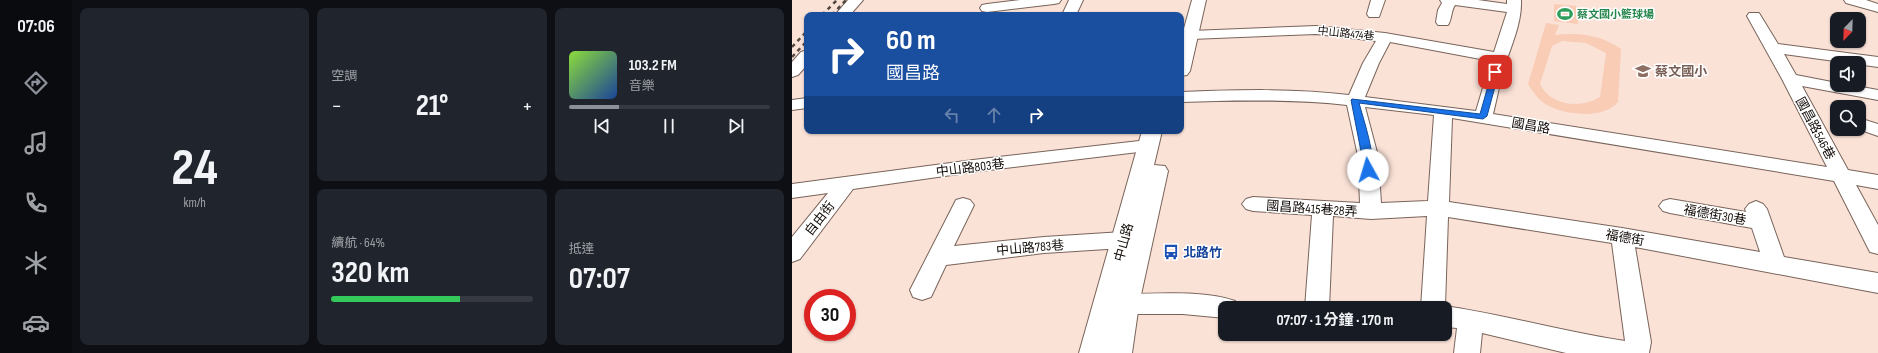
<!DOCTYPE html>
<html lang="zh-TW">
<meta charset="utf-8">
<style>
body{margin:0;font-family:"Sofia Sans Condensed","Noto Sans TC",sans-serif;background:#20242c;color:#f1f3f6;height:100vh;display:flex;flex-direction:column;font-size:15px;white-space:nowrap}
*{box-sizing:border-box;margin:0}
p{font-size:13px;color:#9ea1a6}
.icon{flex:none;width:22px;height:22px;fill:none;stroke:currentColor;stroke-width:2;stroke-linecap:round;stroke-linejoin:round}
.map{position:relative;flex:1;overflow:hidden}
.side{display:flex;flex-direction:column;gap:8px;padding:8px;background:#0d0f14;width:720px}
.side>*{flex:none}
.hud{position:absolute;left:12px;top:12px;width:380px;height:122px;border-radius:8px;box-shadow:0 1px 3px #0004;background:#1a4fa0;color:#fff;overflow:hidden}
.needle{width:26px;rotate:203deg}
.buttons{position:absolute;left:1038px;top:12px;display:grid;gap:8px}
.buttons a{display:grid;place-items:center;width:36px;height:36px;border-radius:8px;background:#171b24;box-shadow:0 1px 3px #0004;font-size:20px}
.speed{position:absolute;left:12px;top:289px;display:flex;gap:8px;font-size:20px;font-weight:700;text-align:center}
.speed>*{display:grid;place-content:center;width:52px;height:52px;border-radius:50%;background:#171b24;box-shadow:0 1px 3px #0004;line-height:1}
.speed .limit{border:6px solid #d22;background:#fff;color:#111}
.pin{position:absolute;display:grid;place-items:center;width:34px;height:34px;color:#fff;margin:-17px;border-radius:8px;box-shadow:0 2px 6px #0006}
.me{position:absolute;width:44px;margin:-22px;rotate:354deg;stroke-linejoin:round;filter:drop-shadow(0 0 3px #0008)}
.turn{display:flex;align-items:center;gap:14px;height:84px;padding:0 16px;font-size:18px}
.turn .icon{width:52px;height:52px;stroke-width:2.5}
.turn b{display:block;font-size:28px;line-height:34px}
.lanes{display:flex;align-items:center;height:38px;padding:0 16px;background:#0003;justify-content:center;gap:20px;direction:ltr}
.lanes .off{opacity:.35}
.big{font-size:30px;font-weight:700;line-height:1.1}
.side .card{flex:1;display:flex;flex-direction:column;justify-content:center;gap:6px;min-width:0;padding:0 14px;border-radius:8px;background:#20242c}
.side .dial{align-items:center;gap:0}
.dial b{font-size:52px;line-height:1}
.song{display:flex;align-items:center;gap:12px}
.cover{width:48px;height:48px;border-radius:6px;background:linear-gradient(135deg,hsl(90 70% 55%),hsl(220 70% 35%))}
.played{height:4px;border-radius:2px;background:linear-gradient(90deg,#8c9099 25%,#363941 25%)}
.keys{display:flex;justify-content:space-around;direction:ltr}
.heat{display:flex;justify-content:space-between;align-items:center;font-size:22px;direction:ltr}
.charge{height:6px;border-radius:3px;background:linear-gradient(90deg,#34c759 64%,#363941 0)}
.side .tiles{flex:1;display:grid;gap:8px;grid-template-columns:repeat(3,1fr)}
.card:first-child{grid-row:span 2}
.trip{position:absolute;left:426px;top:301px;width:234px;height:40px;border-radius:8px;background:#171b24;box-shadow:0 1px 3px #0004;font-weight:700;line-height:40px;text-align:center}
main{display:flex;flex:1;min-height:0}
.tab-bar{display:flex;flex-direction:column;width:72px;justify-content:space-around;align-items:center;background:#090b0e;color:#9ea1a6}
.tab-bar .icon{width:28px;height:28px}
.tab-bar .on{color:#8c9099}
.tab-bar b{font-size:18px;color:#f1f3f6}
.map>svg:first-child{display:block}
.green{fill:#f9ccb6;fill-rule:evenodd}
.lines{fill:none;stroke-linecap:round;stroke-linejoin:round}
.minor-casing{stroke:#79645a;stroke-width:2}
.major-casing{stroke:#79645a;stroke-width:2}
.minor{fill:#fff;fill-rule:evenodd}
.major{fill:#fff;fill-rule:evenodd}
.rail{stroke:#544842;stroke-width:2.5;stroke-dasharray:4 4;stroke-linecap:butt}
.route{fill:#1a73e8;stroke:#114b97}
.labels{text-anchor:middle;stroke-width:3;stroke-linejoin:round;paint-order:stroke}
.far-leisure-label{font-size:11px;font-weight:bold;fill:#27864d;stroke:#fff;text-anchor:start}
.far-street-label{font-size:11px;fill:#120b07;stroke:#fff}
.education-label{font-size:13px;font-weight:bold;fill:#785e54;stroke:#fff;text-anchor:start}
.street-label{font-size:13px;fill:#120b07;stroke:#fff}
.transit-label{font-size:13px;font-weight:bold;fill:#164399;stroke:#fff;text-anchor:start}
</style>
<main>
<nav class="tab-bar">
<b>07:06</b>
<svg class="icon on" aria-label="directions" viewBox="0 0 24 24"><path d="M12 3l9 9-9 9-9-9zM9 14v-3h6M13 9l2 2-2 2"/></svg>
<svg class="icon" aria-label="music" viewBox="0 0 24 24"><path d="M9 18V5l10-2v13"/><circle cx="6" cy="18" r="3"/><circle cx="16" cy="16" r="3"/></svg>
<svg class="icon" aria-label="phone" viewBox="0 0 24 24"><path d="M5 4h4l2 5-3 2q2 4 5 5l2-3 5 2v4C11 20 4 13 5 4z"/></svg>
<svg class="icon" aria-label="climate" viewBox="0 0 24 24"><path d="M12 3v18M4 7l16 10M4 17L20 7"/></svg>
<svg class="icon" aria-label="car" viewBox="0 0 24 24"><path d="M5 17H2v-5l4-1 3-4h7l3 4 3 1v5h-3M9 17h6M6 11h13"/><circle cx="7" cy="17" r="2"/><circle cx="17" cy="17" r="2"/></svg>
</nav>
<section class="side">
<div class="tiles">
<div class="card dial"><b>24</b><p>km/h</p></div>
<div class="card"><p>空調</p>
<div class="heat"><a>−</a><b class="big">21°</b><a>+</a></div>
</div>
<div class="card">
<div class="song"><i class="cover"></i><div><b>103.2 FM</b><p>音樂</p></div></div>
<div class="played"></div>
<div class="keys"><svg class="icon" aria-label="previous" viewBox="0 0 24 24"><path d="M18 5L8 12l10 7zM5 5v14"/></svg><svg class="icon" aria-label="pause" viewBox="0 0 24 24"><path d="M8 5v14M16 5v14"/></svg><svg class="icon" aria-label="next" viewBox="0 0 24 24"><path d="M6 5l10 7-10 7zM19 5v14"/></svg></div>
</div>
<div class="card"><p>續航 · 64%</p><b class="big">320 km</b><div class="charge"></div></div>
<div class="card"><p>抵達</p><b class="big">07:07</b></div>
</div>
</section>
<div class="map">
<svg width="1086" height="353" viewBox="0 0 1086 353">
<rect width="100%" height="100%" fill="#fae2d7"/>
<!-- green -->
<path class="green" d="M762 4 784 6 786 24 762 21Z
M754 23 767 25 763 35C786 32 810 35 829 49L826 102C811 120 773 115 755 105 747 101 741 92 736 84ZM770 41 794 43 814 53 808 97C789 109 758 106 748 84L760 46Z"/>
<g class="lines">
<defs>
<path id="minor" d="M56 0H71L58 15H43Z
M228 0H269L267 3 262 4 195 12 190 11 188 8 190 5 195 4Z
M277 0H291L284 15H270Z
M579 0H593L587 17H577L575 14Z
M648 0H686L715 4V0H729C730 22 720 44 713 65 708 81 705 98 701 114L1035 167 990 79 955 16 957 13H967L986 44 1086 57V67L992 54 1004 75 1045 83V85H1059L1086 90V100L1010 86 1056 170 1086 175V189L1064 185 1086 225V254L1078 252 1042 181 660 118 657 202 830 228 968 252 960 228 878 213 871 211 867 206 871 201 878 199 954 212 953 209 957 204 964 201 971 204 975 209 992 257 1086 273V293L843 247 859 342 857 353H774L690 333 688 353H662L665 328 653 327V308H629L635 216 579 219 541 216 537 308H513L520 215 461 211 454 209 450 204 454 199 461 197 568 203 566 156 555 105C500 99 444 100 389 102V92C445 90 501 88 557 95L571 63 584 41 524 34 399 39 394 38 392 35 394 32 399 31 524 26 593 33 702 52 715 12 663 5C659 11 660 19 656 25H646L644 22 646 10 650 3ZM598 42 699 61 684 111 573 97 587 63ZM573 107 642 115 636 201 589 203 586 156ZM656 217 820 243 833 341C772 332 714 315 653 306Z
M1052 0H1074L1086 4V12L1054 3Z
M15 50V65L6 75 0 77V62L9 52Z
M15 98V108L0 110V100Z
M1067 118 1086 124V136L1066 129Z
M356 140 363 142 365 146 363 150 181 172 61 189 8 259 0 262V237L36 193 0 198V184L181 160Z
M171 198 178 200 182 205 162 246 252 237 331 232 339 234 342 240 339 246 331 248 252 253 154 265 139 297 130 300 121 297 118 290 164 200Z
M333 294C366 294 412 290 443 301L446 308H433V318L391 314H333L324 311 321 304 324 297Z"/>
<path id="major" d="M400 0H414L398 71 395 75 389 76V39Z
M350 131H370L362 165 373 166 376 171 347 304 340 353H287Z"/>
</defs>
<!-- minor casing -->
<use href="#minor" class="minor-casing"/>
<!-- major casing -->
<use href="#major" class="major-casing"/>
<!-- minor -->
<use href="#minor" class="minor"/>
<!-- major -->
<use href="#major" class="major"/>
<!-- rail -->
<path class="rail" d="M30 15 45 0
M40 15 54 0
M0 47 15 31
M0 57 15 41"/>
</g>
<!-- route -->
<path class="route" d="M703 70 707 72 695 116 691 119 567 103C571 118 585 159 579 172H573L559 100 560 99 688 114 700 72Z"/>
<!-- icons -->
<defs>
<symbol id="stadium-bare" viewBox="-9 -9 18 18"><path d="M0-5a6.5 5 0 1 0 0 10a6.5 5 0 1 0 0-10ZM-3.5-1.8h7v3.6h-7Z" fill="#2e9e5b" stroke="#fff" stroke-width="2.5" paint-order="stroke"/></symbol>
<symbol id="school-bare" viewBox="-9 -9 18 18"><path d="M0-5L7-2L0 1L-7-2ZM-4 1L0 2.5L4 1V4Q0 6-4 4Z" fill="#8d6e63" stroke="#fff" stroke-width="2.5" paint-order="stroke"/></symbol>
<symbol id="bus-bare" viewBox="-9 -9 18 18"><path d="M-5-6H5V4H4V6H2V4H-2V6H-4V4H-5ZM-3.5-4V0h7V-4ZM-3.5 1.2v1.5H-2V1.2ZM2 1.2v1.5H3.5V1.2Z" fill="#1a4fb4" stroke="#fff" stroke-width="2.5" paint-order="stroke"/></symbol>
</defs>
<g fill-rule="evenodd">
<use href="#stadium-bare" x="762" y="3" width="22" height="22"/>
<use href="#school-bare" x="840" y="60" width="22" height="22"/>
<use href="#bus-bare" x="368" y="241" width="22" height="22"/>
</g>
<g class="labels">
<!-- far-leisure labels -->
<g class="far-leisure-label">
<text x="785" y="18">蔡文國小籃球場</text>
</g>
<!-- far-street labels -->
<g class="far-street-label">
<text transform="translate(554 33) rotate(6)" y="4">中山路474巷</text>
</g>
<!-- education labels -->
<g class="education-label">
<text x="863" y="76">蔡文國小</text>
</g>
<!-- street labels -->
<g class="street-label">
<text transform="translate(739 125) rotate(10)" y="5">國昌路</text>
<text transform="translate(1024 128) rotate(62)" y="5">國昌路546巷</text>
<text transform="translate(178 167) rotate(-7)" y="5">中山路803巷</text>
<text transform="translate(520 208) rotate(4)" y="5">國昌路415巷28弄</text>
<text transform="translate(923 214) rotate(10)" y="5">福德街30巷</text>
<text transform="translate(27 218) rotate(-52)" y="5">自由街</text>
<text transform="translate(833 237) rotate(10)" y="5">福德街</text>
<text transform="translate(331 242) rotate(-75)" y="5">中山路</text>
<text transform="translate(238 247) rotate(-5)" y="5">中山路783巷</text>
</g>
<!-- transit labels -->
<g class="transit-label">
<text x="391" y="257">北路竹</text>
</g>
</g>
</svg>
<div class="buttons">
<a><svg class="needle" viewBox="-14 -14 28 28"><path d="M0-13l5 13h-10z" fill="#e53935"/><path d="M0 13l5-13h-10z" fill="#9ea1a6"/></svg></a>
<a><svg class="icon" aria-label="sound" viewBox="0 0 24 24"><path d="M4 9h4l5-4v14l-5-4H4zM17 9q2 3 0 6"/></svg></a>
<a><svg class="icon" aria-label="search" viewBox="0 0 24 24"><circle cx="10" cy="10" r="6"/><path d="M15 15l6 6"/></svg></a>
</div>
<div class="speed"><div class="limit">30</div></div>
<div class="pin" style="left:703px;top:72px;background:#d93025"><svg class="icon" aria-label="arrive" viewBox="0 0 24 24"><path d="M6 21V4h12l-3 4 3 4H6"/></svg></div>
<svg class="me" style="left:576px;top:170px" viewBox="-20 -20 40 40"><circle r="19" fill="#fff"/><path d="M0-13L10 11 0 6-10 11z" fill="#1a73e8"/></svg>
<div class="trip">07:07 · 1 分鐘 · 170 m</div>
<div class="hud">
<div class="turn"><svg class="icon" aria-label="right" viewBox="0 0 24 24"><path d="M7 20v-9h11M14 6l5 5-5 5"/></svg><div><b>60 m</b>國昌路</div></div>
<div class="lanes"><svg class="icon off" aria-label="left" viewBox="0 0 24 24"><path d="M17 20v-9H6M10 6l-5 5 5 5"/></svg><svg class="icon off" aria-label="ahead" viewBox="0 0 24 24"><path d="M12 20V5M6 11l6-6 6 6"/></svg><svg class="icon" aria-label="right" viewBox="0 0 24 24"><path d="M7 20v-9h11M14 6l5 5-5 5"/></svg></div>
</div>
</div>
</main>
